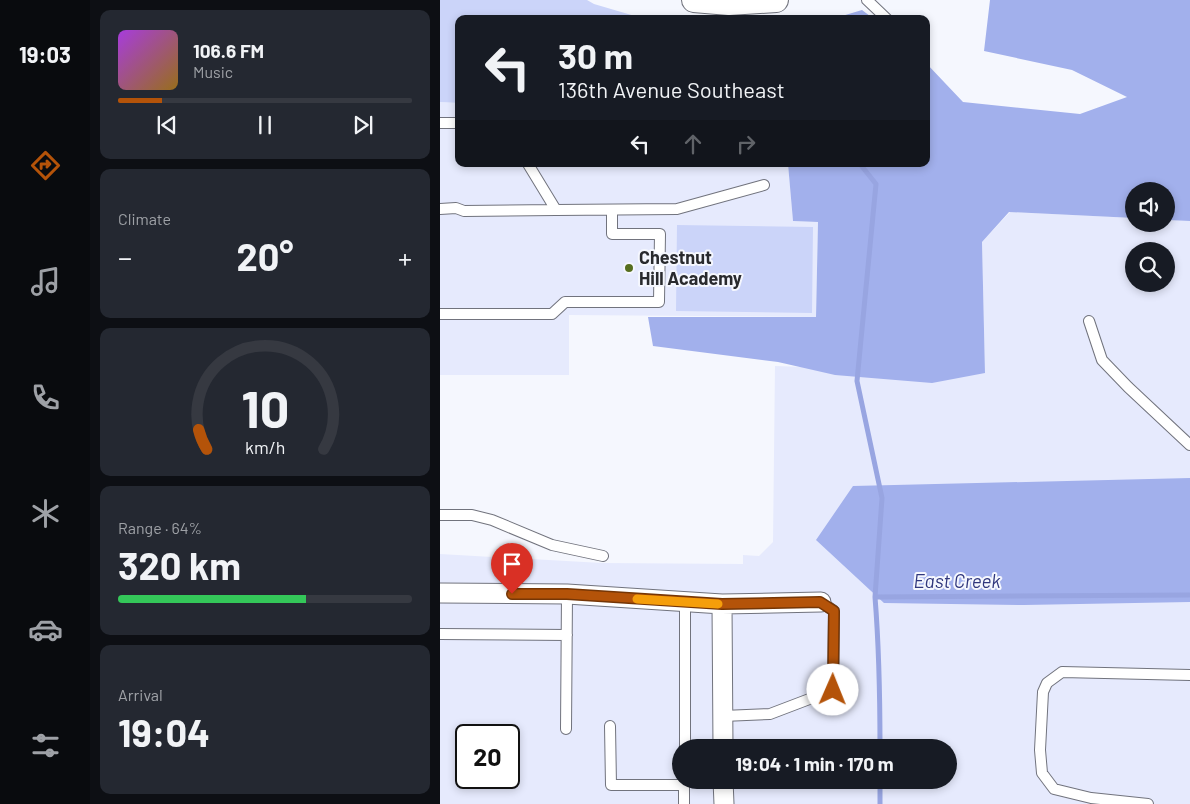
<!DOCTYPE html>
<meta charset="utf-8">
<style>
body{margin:0;font-family:Barlow,sans-serif;background:#242831;color:#f1f3f6;height:100vh;display:flex;flex-direction:column;font-size:19px;white-space:nowrap}
*{box-sizing:border-box;margin:0}
p{font-size:16px;color:#9ea1a6}
.icon{flex:none;width:28px;height:28px;fill:none;stroke:currentColor;stroke-width:2;stroke-linecap:round;stroke-linejoin:round}
.map{position:relative;flex:1;overflow:hidden}
.sheet{display:flex;flex-direction:column;gap:10px;padding:10px;background:#0d0f14;width:350px}
.sheet>*{flex:none}
.banner{position:absolute;left:15px;top:15px;width:475px;height:152px;border-radius:10px;box-shadow:0 2px 8px #0003;background:#171b24;color:#f1f3f6;overflow:hidden}
.tools{position:absolute;left:685px;top:182px;display:grid;gap:10px}
.tools a{display:grid;place-items:center;width:50px;height:50px;border-radius:50%;background:#171b24;box-shadow:0 2px 8px #0003;font-size:25px}
.speed{position:absolute;left:15px;top:724px;display:flex;gap:10px;font-size:25px;font-weight:700;text-align:center}
.speed>*{display:grid;place-content:center;width:65px;height:65px;border-radius:50%;background:#171b24;box-shadow:0 2px 8px #0003;line-height:1}
.speed .limit{border:2px solid #111;border-radius:8px;background:#fff;color:#111}
.pin{position:absolute;display:grid;place-items:center;width:42px;height:42px;color:#fff;margin:-51px -21px;border-radius:50% 50% 50% 0;rotate:-45deg;box-shadow:0 0 5px #0007}
.pin .icon{rotate:45deg}
.me{position:absolute;width:55px;margin:-28px;rotate:1deg;stroke-linejoin:round;filter:drop-shadow(0 0 4px #0008)}
.turn{display:flex;align-items:center;gap:18px;height:105px;padding:0 20px;font-size:22px}
.turn .icon{width:65px;height:65px;stroke-width:2.5}
.turn b{display:block;font-size:35px;line-height:42px}
.lanes{display:flex;align-items:center;height:48px;padding:0 20px;background:#0003;justify-content:center;gap:25px;direction:ltr}
.lanes .off{opacity:.35}
.big{font-size:38px;font-weight:700;line-height:1.1}
.sheet .card{flex:1;display:flex;flex-direction:column;justify-content:center;gap:8px;min-width:0;padding:0 18px;border-radius:10px;background:#242831}
.sheet .dial{align-items:center;gap:0}
.dial svg{height:130px;overflow:visible;fill:none;stroke:#363941;stroke-width:7;stroke-linecap:round;text-anchor:middle}
.dial text{fill:#f1f3f6;stroke:none}
.song{display:flex;align-items:center;gap:15px}
.cover{width:60px;height:60px;border-radius:8px;background:linear-gradient(135deg,hsl(280 70% 55%),hsl(40 70% 35%))}
.played{height:5px;border-radius:2px;background:linear-gradient(90deg,#b45309 15%,#363941 15%)}
.keys{display:flex;justify-content:space-around;direction:ltr}
.heat{display:flex;justify-content:space-between;align-items:center;font-size:28px;direction:ltr}
.charge{height:8px;border-radius:4px;background:linear-gradient(90deg,#34c759 64%,#363941 0)}
.trip{position:absolute;left:232px;top:739px;width:285px;height:50px;border-radius:25px;background:#171b24;box-shadow:0 2px 8px #0003;font-weight:700;line-height:50px;text-align:center}
main{display:flex;flex:1;min-height:0}
.tab-bar{display:flex;flex-direction:column;width:90px;justify-content:space-around;align-items:center;background:#090b0e;color:#9ea1a6}
.tab-bar .icon{width:35px;height:35px}
.tab-bar .on{color:#b45309}
.tab-bar b{font-size:22px;color:#f1f3f6}
.map>svg:first-child{display:block}
.built{fill:#e6eafd;fill-rule:evenodd}
.green{fill:#cbd4f9}
.forest{fill:#a2b0ec}
.lines{fill:none;stroke-linecap:round;stroke-linejoin:round}
.stream{stroke:#98a5e1;stroke-width:5}
.service-casing{stroke:#71737d;stroke-width:12}
.minor-casing{stroke:#71737d;stroke-width:21}
.tertiary-casing{stroke:#71737d;stroke-width:26}
.service{stroke:#fff;stroke-width:10}
.minor{stroke:#fff;stroke-width:19}
.tertiary{stroke:#fff;stroke-width:24}
.route-casing{stroke:#753606;stroke-width:12}
.route{stroke:#b45309;stroke-width:9}
.slow{stroke:#f59e0b;stroke-width:9}
.poi-dot{fill:#566e1f;stroke:#f5f7fe;stroke-width:2}
.labels{text-anchor:middle;stroke-width:4;stroke-linejoin:round;paint-order:stroke}
.poi-label{font-size:18px;font-weight:bold;fill:#292a2e;stroke:#f5f7fe;text-anchor:start}
.water-label{font-size:19px;font-style:italic;fill:#30377d;stroke:#f5f7fe}
</style>
<main>
<nav class="tab-bar">
<b>19:03</b>
<svg class="icon on" aria-label="directions" viewBox="0 0 24 24"><path d="M12 3l9 9-9 9-9-9zM9 14v-3h6M13 9l2 2-2 2"/></svg>
<svg class="icon" aria-label="music" viewBox="0 0 24 24"><path d="M9 18V5l10-2v13"/><circle cx="6" cy="18" r="3"/><circle cx="16" cy="16" r="3"/></svg>
<svg class="icon" aria-label="phone" viewBox="0 0 24 24"><path d="M5 4h4l2 5-3 2q2 4 5 5l2-3 5 2v4C11 20 4 13 5 4z"/></svg>
<svg class="icon" aria-label="climate" viewBox="0 0 24 24"><path d="M12 3v18M4 7l16 10M4 17L20 7"/></svg>
<svg class="icon" aria-label="car" viewBox="0 0 24 24"><path d="M5 17H2v-5l4-1 3-4h7l3 4 3 1v5h-3M9 17h6M6 11h13"/><circle cx="7" cy="17" r="2"/><circle cx="17" cy="17" r="2"/></svg>
<svg class="icon" aria-label="filters" viewBox="0 0 24 24"><path d="M4 7h16M4 17h16"/><circle cx="9" cy="7" r="2"/><circle cx="15" cy="17" r="2"/></svg>
</nav>
<section class="sheet">
<div class="card">
<div class="song"><i class="cover"></i><div><b>106.6 FM</b><p>Music</p></div></div>
<div class="played"></div>
<div class="keys"><svg class="icon" aria-label="previous" viewBox="0 0 24 24"><path d="M18 5L8 12l10 7zM5 5v14"/></svg><svg class="icon" aria-label="pause" viewBox="0 0 24 24"><path d="M8 5v14M16 5v14"/></svg><svg class="icon" aria-label="next" viewBox="0 0 24 24"><path d="M6 5l10 7-10 7zM19 5v14"/></svg></div>
</div>
<div class="card"><p>Climate</p>
<div class="heat"><a>−</a><b class="big">20°</b><a>+</a></div>
</div>
<div class="card dial"><svg viewBox="0 0 100 80">
<path d="M14 69A42 42 0 1 1 86 69"/>
<path d="M14 69A42 42 0 0 1 9 57" stroke="#b45309"/>
<text x="50" y="56" font-size="32" font-weight="700">10</text>
<text x="50" y="72" font-size="11">km/h</text>
</svg></div>
<div class="card"><p>Range · 64%</p><b class="big">320 km</b><div class="charge"></div></div>
<div class="card"><p>Arrival</p><b class="big">19:04</b></div>
</section>
<div class="map">
<svg width="750" height="804" viewBox="0 0 750 804">
<rect width="100%" height="100%" fill="#f5f7fe"/>
<!-- built -->
<path class="built" d="M0 102 19 103V164H348L353 221 378 222 376 317 129 315V375H0Z
M570 212 694 218V224H726V220L750 221V804H0V554L162 563 303 564V555L319 556 333 542 335 366 545 373 542 242ZM694 251H726V284H694ZM26 735H69V778H26ZM241 748H509V780H241Z"/>
<!-- green -->
<path class="green" d="M0 0H147L154 4 205 19H19V103L0 102Z
M237 225 373 227 372 313 236 311Z"/>
<!-- forest -->
<path class="forest" d="M550 0H750V221L726 220V191H694V218L569 212 542 242 545 373 492 383 395 375 338 362 213 346 208 317H376L378 222 353 221 348 164H486V63L523 102 640 114 687 97 632 70 544 51Z
M422 10 434 19H392Z
M750 478V602L584 605 444 603 376 540 413 486Z"/>
<g class="lines">
<!-- stream -->
<path class="stream" d="M420 164 436 184 417 381 442 498 435 597
M440 748C440 697 439 647 435 597L750 595
M440 804V780"/>
<defs>
<path id="service" d="M427 0 447 19
M0 123H19
M88 164 116 210 237 209 324 185
M0 209 16 208 24 211 116 210
M0 314H112L125 302H219L220 234H172V210
M649 321 662 360 688 387 750 445
M0 515H32L52 520 112 545 163 556
M0 634 127 635
M283 716 330 714 393 690 394 611 381 602
M170 726 171 785H244
M126 729 127 594
M245 748V602
M244 804V780
M708 804 651 798 614 789 602 773 600 750 603 692 607 683 622 672 750 675"/>
<path id="minor" d="M0 593 127 594 282 604 381 602
M282 604 283 748
M283 780 284 804"/>
<path id="tertiary" d="M254 0 289 3 336 0"/>
</defs>
<!-- service casing -->
<use href="#service" class="service-casing"/>
<!-- minor casing -->
<use href="#minor" class="minor-casing"/>
<!-- tertiary casing -->
<use href="#tertiary" class="tertiary-casing"/>
<!-- service -->
<use href="#service" class="service"/>
<!-- minor -->
<use href="#minor" class="minor"/>
<!-- tertiary -->
<use href="#tertiary" class="tertiary"/>
</g>
<g class="lines">
<defs>
<path id="route" d="M72 594H127L282 604 380 602 394 611 393 690"/>
</defs>
<!-- route casing -->
<use href="#route" class="route-casing"/>
<!-- route -->
<use href="#route" class="route"/>
<!-- slow -->
<path class="slow" d="M197 599 278 604"/>
</g>
<!-- markers -->
<circle class="poi-dot" cx="189" cy="268" r="5"/>
<g class="labels">
<!-- poi labels -->
<g class="poi-label">
<text x="199" y="264">Chestnut<tspan x="199" dy="21">Hill Academy</tspan></text>
</g>
<!-- water labels -->
<g class="water-label">
<text x="517" y="588">East Creek</text>
</g>
</g>
</svg>
<div class="tools">
<a><svg class="icon" aria-label="sound" viewBox="0 0 24 24"><path d="M4 9h4l5-4v14l-5-4H4zM17 9q2 3 0 6"/></svg></a>
<a><svg class="icon" aria-label="search" viewBox="0 0 24 24"><circle cx="10" cy="10" r="6"/><path d="M15 15l6 6"/></svg></a>
</div>
<div class="speed"><div class="limit">20</div></div>
<div class="pin" style="left:72px;top:594px;background:#d93025"><svg class="icon" aria-label="arrive" viewBox="0 0 24 24"><path d="M6 21V4h12l-3 4 3 4H6"/></svg></div>
<svg class="me" style="left:393px;top:690px" viewBox="-20 -20 40 40"><circle r="19" fill="#fff"/><path d="M0-13L10 11 0 6-10 11z" fill="#b45309"/></svg>
<div class="trip">19:04 · 1 min · 170 m</div>
<div class="banner">
<div class="turn"><svg class="icon" aria-label="left" viewBox="0 0 24 24"><path d="M17 20v-9H6M10 6l-5 5 5 5"/></svg><div><b>30 m</b>136th Avenue Southeast</div></div>
<div class="lanes"><svg class="icon" aria-label="left" viewBox="0 0 24 24"><path d="M17 20v-9H6M10 6l-5 5 5 5"/></svg><svg class="icon off" aria-label="ahead" viewBox="0 0 24 24"><path d="M12 20V5M6 11l6-6 6 6"/></svg><svg class="icon off" aria-label="right" viewBox="0 0 24 24"><path d="M7 20v-9h11M14 6l5 5-5 5"/></svg></div>
</div>
</div>
</main>
